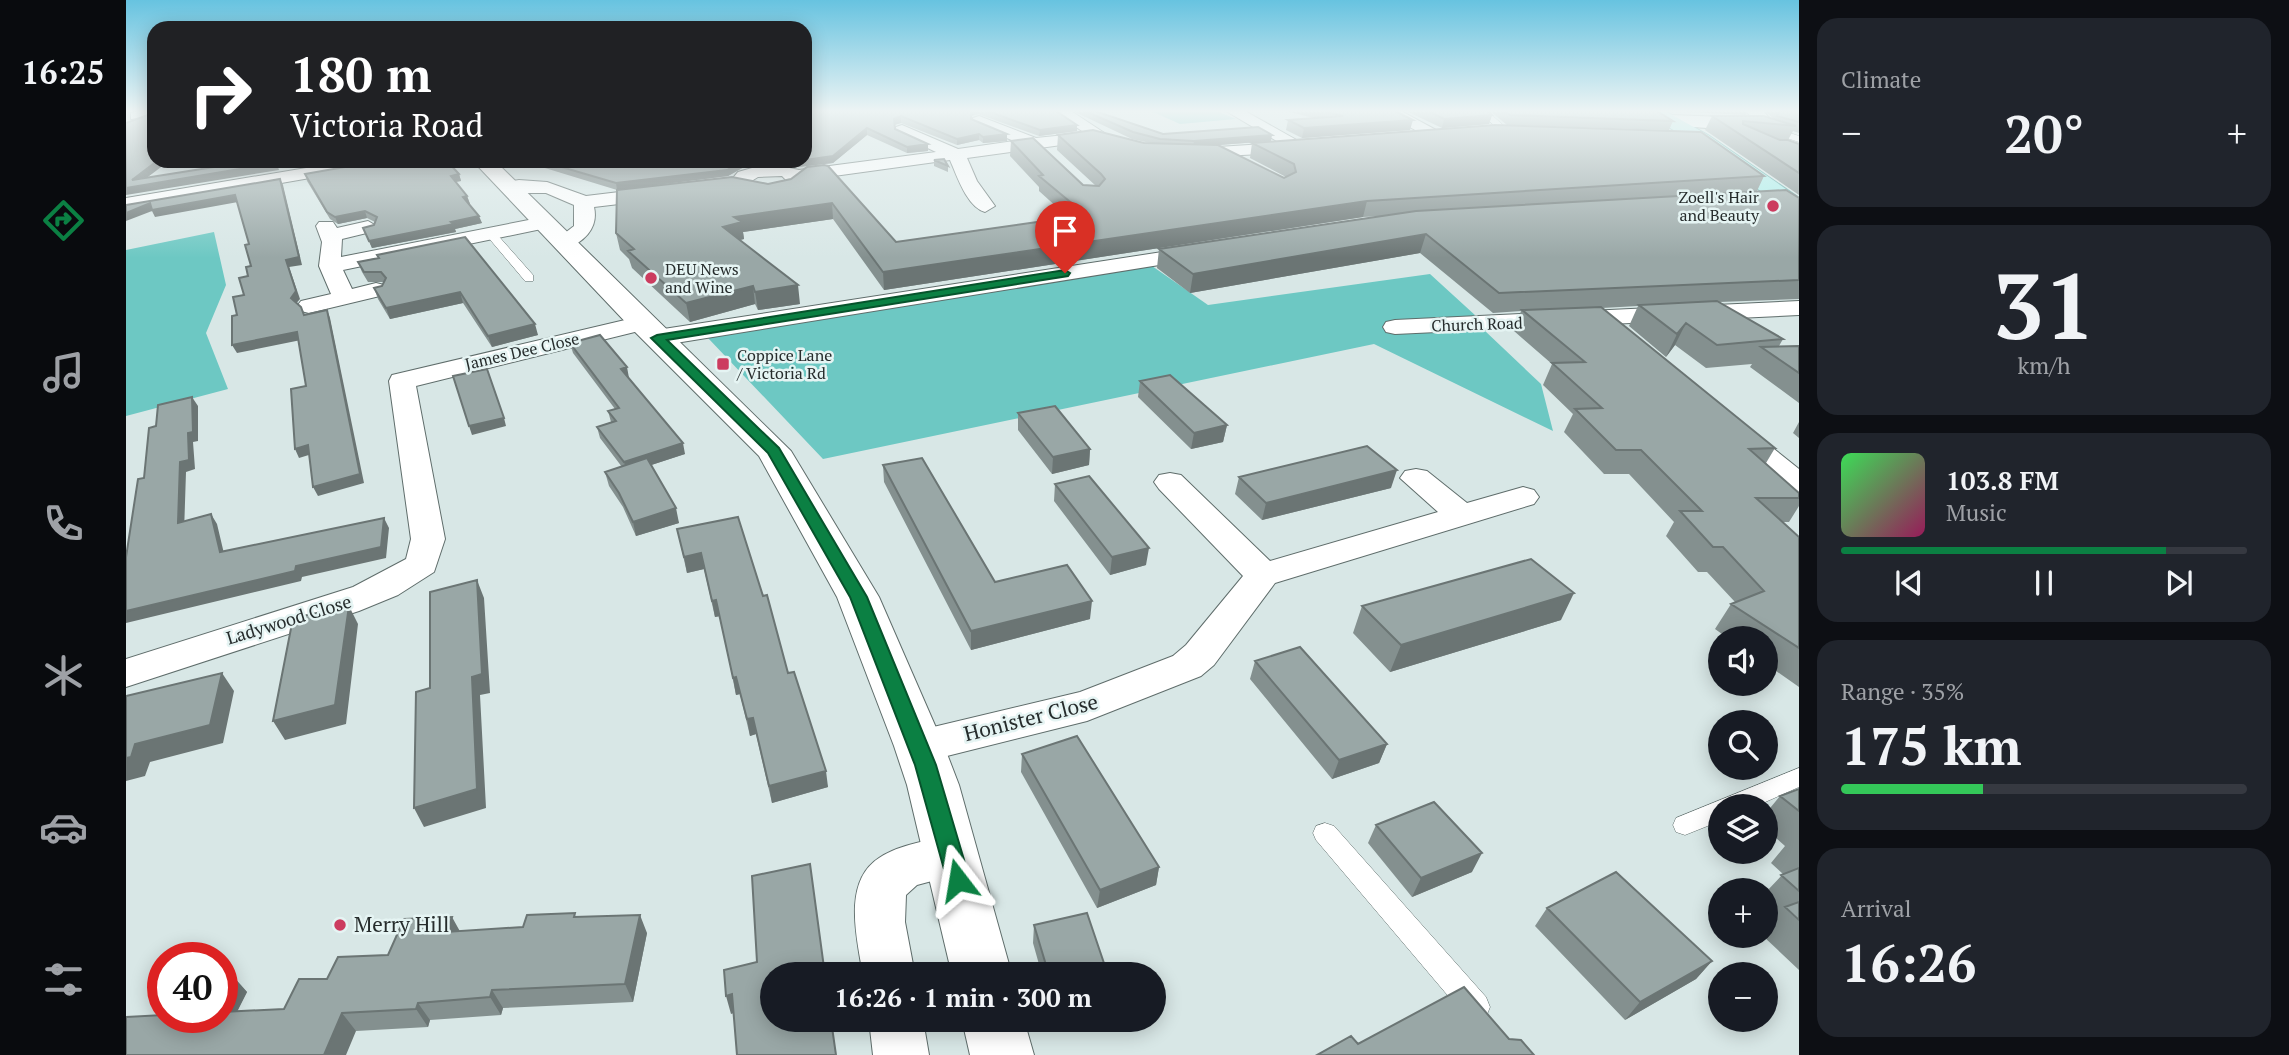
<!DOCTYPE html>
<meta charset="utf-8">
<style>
body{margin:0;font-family:"PT Serif",serif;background:#20242c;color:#f1f3f6;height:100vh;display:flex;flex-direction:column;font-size:26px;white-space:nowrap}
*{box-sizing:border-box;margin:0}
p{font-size:23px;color:#9ea1a6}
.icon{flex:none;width:38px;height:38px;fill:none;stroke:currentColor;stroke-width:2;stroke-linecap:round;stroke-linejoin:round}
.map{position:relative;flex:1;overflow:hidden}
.details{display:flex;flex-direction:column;gap:18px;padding:18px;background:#0d0f14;width:490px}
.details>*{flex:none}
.banner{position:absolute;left:21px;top:21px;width:665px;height:147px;border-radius:21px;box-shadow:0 4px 18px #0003;background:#202124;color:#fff;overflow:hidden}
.fabs{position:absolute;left:1582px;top:626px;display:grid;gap:14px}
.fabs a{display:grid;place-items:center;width:70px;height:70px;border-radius:50%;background:#171b24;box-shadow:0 4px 18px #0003;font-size:35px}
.speed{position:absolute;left:21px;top:942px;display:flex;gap:14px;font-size:35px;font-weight:700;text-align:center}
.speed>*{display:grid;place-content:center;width:91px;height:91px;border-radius:50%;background:#171b24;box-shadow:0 4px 18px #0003;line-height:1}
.speed .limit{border:10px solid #d22;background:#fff;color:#111}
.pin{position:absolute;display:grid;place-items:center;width:60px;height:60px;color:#fff;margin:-72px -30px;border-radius:50% 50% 50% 0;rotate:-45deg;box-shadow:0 0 7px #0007}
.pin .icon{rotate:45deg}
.me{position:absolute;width:77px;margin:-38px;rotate:346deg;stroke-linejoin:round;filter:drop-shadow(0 0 5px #0008)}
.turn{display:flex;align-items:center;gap:24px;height:147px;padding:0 28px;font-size:32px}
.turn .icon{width:91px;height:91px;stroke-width:2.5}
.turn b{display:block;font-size:49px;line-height:60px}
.big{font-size:52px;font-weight:800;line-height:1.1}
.details .widget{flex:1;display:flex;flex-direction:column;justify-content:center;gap:10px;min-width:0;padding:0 24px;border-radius:21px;background:#20242c}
.details .dial{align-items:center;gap:0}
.dial b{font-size:91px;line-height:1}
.song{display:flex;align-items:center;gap:21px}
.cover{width:84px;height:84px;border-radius:10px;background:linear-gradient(135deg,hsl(130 70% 55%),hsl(330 70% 35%))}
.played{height:7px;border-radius:4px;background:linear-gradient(90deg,#0b8043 80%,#363941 80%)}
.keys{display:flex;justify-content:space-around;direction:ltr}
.heat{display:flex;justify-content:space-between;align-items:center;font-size:38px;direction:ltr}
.charge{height:10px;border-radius:5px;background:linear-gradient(90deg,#34c759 35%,#363941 0)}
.trip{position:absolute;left:634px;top:962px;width:406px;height:70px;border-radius:35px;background:#171b24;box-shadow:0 4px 18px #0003;font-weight:800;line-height:70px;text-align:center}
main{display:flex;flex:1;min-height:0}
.tab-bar{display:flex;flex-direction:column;width:126px;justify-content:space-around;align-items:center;background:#090b0e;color:#9ea1a6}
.tab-bar .icon{width:49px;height:49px}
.tab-bar .active{color:#0b8043}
.tab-bar b{font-size:32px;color:#f1f3f6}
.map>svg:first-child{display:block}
.green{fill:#6dc8c3}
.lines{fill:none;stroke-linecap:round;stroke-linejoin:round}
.service-casing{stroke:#5f6d6b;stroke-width:1}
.minor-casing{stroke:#5f6d6b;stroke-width:2}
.tertiary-casing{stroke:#5f6d6b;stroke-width:2}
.primary-casing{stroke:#56a4a0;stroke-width:2}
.service{fill:#fff;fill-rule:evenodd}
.minor{fill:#fff;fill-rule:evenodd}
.tertiary{fill:#fff;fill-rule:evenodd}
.primary{fill:#a9efeb;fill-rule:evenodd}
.wall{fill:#84908f}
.shaded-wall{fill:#6b7574}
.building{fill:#99a7a6;stroke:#6b7574;stroke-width:2}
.route{fill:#0b8043;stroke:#07532c;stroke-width:2}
.poi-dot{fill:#cc3c5f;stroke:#e5f4f3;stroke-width:2.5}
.labels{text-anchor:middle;stroke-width:5;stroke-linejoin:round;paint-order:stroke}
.far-poi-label{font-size:16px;fill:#262c2c;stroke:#e5f4f3;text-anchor:start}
.far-street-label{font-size:16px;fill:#262c2c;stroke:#e5f4f3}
.street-label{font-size:18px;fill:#262c2c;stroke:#e5f4f3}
.near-street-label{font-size:21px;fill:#262c2c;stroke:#e5f4f3}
.near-poi-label{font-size:21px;fill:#262c2c;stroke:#e5f4f3;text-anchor:start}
</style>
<main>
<nav class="tab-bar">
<b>16:25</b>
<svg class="icon active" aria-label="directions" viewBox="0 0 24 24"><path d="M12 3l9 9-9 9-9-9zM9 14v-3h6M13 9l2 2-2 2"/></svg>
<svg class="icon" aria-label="music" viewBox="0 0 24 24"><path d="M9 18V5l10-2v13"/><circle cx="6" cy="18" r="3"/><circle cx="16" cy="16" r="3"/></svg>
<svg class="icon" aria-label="phone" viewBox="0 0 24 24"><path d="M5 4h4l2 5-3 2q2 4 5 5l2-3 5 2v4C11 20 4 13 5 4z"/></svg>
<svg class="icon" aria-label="climate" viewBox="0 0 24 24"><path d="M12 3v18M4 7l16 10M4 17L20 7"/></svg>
<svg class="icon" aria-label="car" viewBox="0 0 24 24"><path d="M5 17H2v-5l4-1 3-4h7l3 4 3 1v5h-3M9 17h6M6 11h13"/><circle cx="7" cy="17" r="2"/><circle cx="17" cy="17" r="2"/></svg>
<svg class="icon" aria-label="filters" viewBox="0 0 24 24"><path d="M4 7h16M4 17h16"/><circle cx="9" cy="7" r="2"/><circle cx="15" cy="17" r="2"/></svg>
</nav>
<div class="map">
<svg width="1673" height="1055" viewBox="0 0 1673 1055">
<rect width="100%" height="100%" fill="#d8e7e6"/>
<!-- green -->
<path class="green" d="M1025 111H1091L1110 119 1054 124Z
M88 232 100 285 80 333 102 389 0 416V250Z
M1026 266 1082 305 1304 274 1350 316 1272 321 1358 330 1415 384 1427 431 1248 344 697 459 582 338Z"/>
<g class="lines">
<defs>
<path id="service" d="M1352 111H1361L1385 132 1378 134Z
M1643 126 1673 136V142L1640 131Z
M361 232H369L407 275V281H399L361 236Z
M1673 768V787L1628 807H1594V821L1559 835 1550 832 1547 825 1550 818Z
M1199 823 1208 826 1360 997 1364 1007 1360 1017 1350 1021 1340 1017 1190 840 1187 833 1190 826Z"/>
<path id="minor" d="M12 111H28V116L5 119V113Z
M926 111H945L986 138 978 143H950L841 158 851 181 869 206 859 212C841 207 831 176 824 160L679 180 676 188 657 195 648 189 661 181 656 176 632 177 611 190 602 184 612 172 633 166 649 165 673 170 810 152 770 133V127L776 125 832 149 888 141 847 124V118L853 116 910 138 959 133Z
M1100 111H1119L1183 147 1174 152 1055 158 1052 154 1055 150 1061 149 1154 143Z
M1255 111H1275L1321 136 1319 140H1307Z
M1620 111H1637L1647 122C1633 136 1566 126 1545 125L1537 120 1545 115 1626 118Z
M222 161H262L253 166 0 210V198Z
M393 180 421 182 460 196 535 187 544 193 535 199 468 207C473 228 457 244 437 249L426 243 448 226V205L420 193H382L373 187 375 183Z
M418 217 425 219 428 223 425 227 217 270 226 289 250 283 258 285 262 290 258 295 183 313 175 311 171 306 175 301 205 294 193 266 196 242 190 226 193 222H207L211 228 242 221 252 227 249 231 216 239 215 257Z
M1075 246 1083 247 1086 252 1083 257 531 346 522 343 518 338 522 333 531 330Z
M1673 301V315L1269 334 1260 332 1257 327 1260 322 1269 320Z
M516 316 525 318 528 323 525 328 290 386 319 539 308 572 272 595 233 611 0 687V659L227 587 280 559 285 539 263 381 266 375Z
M1608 422 1618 425 1673 469V494L1662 492 1598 437 1593 431 1598 425Z
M1290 469 1301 471 1341 503 1397 487 1408 490 1413 497 1408 504 1149 583 1088 665 1075 676 961 721 793 763 778 758 772 746 778 734 954 692 1047 656 1060 645 1117 576 1033 489 1028 482 1033 475 1044 473 1055 475 1144 561 1312 512 1274 478 1279 471Z
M826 835 843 841 850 856 843 871 791 885 780 895 779 922 789 975H737C731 939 716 882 753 858 774 844 802 841 826 835Z
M743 1020H797L803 1055H747Z"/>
<path id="tertiary" d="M347 161H369L665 451 753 597 818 746 833 785 886 975H826L781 785 768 746 711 597 633 456 506 329Z
M836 1020H898L908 1055H844Z"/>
<path id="primary" d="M1517 111H1539L1582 135 1673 198V215L1665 213 1568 143Z"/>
</defs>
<!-- service casing -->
<use href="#service" class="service-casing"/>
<!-- minor casing -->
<use href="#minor" class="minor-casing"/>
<!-- tertiary casing -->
<use href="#tertiary" class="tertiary-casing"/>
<!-- primary casing -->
<use href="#primary" class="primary-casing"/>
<!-- service -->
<use href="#service" class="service"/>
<!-- minor -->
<use href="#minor" class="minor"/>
<!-- tertiary -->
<use href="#tertiary" class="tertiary"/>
<!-- primary -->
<use href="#primary" class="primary"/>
</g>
<!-- wall -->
<path class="wall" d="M679 111H930L951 125V131L913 136 852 114 845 116V119L881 141 857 143 853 140 831 145 775 123 768 125 769 129 802 151 781 153 741 135 707 163 672 167 642 161 618 167 602 176 498 189 642 184 665 179 770 242 943 218 913 191V187L884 156 885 141 957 185 970 186 931 150 932 135 1024 143 1006 139 949 112 940 111H969L1037 134 1145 141 1092 145 1158 178 1160 177 1124 158 1126 143 1638 176 1631 191 1673 198V299L1593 302 1657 339 1653 346H1673V403L1624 367 1626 364 1580 368 1549 345 1540 357 1503 326 1512 306 1476 308 1649 448 1640 463 1673 493V506L1663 522H1657L1673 537V687L1640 664V639H1603L1589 629 1605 604 1609 602 1581 572H1572L1540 536 1548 522 1503 474H1478L1438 432 1447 414 1417 385 1426 364 1388 331 1395 311 1367 313 1294 253 1064 293 1031 268 1033 249 1258 216 1237 217 758 290 707 219 617 232 618 239 614 240 674 304 632 310 629 304 564 322 506 268 503 259 494 250 490 233 491 190 396 161H679Z
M1159 111H1269L1284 130 1176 138 1160 130 1162 120 1188 118Z
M1280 111H1362L1366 115 1363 124 1316 128Z
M1364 111H1531L1547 121 1543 130 1381 125Z
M1542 111H1622L1620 115Z
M1639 111H1673V133L1667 131 1662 140 1673 144V195L1579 130 1586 116 1648 119Z
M808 160 822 166V172L808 166Z
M251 162 333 174 335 181 330 182 341 196 344 204H343L356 223 329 229 330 232 246 248 237 228 248 225 249 222 241 218 212 224 204 219 181 181 179 174Z
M339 237 412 335 366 347 337 303 264 319 252 299 248 288 256 286 258 282H242L236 272 232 262Z
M444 343 503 378 559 454 525 465 553 523 510 536 497 507 483 486 479 472 496 467 474 438 471 427 485 422 482 411 489 409 447 353Z
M1014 381 1101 425 1097 442 1065 449 1012 397Z
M892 413 964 449 963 465 926 474 892 430Z
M1673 422V438L1667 433Z
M757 465 869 582 964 619 845 650 758 482Z
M1113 477 1265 488 1136 520 1109 494Z
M929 484 1020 565 984 575 928 501Z
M551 529 662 673 702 787 646 803 630 734 624 736 614 694 610 695 594 616 589 617 578 569 561 573Z
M1236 606 1435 620 1264 672 1227 633Z
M1129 661 1261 744 1253 763 1206 779 1124 679Z
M896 754 1033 867 1030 885 971 908 895 772Z
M1673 789V970L1637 936H1640V929L1649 918 1640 909V892L1657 874 1645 863 1659 846 1640 829V813L1654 796Z
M1250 825 1346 872 1286 897 1242 843Z
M1421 908 1586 961 1570 979 1499 1020 1409 926Z
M451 917 521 933 507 1002 377 1008 375 1015 304 1020 302 1027 230 1031 37 1017 105 974 121 992 111 1011 158 1009 201 979 262 955 334 931 397 927Z
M908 925 982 975H916L907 943Z
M930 1020H983L933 1032Z"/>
<!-- shaded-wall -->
<path class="shaded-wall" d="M845 111H852V114L845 116Z
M1366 115 1363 124 1316 128 1318 119Z
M775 116V123L768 125V119Z
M1287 120 1284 130 1176 138 1178 128Z
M951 125V131L913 136 914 130Z
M741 128V135L707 163 672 167 671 161H679V160Z
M853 134V140L831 145V139Z
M881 134V141L857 143V137Z
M1146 135 1145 141 1067 147 1068 141Z
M802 144V151L781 153V147Z
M31 161H43L10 186 150 161 153 170 0 195V188L6 180Z
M170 161H206L173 167Z
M617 161H642L618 167 602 176 491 190 490 183Z
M333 174 335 181 327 182 325 176Z
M154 179 157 185 176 265 163 267 174 299 168 306 165 298 160 260Z
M109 195 112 202 29 217 26 211 0 221V213L24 203Z
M341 196 344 204H339L337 197Z
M1241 201 1237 217 758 290 757 272Z
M706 203 707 219 617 232 618 239 600 243 597 227 608 217Z
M239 211 241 218 212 224 209 217Z
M353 216 356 223 329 229 330 232 246 248 243 241Z
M1300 234 1294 253 1064 293 1067 274Z
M672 285 674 304 632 310 629 292Z
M627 286 629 304 564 322 560 303Z
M334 292 337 303 264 319 260 308Z
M201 310 204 318 238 483 192 496 187 487Z
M1560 323 1549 345 1540 357 1551 334Z
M409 324 412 335 366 347 362 336Z
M171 332 175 340 111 353 106 345Z
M501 367 503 378 497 379 495 369Z
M66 397 72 406V441L67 442 69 469 60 472 58 533 52 523 54 462 62 433Z
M378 418 380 426 346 435 343 426Z
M1101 425 1097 442 1065 449 1068 433Z
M557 443 559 454 501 473 498 462Z
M182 445 186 454 173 458 169 449Z
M964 449 963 465 926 474 927 457Z
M1271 470 1265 488 1136 520 1140 503Z
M550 508 553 523 510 536 507 522Z
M85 514 91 524 100 562 94 552Z
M258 518 263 528 260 558 176 577 175 581 0 623V611L170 566Z
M1023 548 1020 565 984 575 986 557Z
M575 553 578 569 561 573 558 557Z
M351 580 358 598 364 693 354 695 360 808 298 827 288 808 346 677Z
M1448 593 1435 620 1264 672 1275 645Z
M590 600 594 616 589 617 586 601Z
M966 601 964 619 845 650V631Z
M223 606 232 624 220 724 159 740 147 721Z
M96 673 108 691 97 743 24 762 19 776 0 781V758L9 744Z
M610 677 614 694 610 695 607 678Z
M627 718 630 734 624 736 621 719Z
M1261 744 1253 763 1206 779 1213 760Z
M700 771 702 787 646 803 643 786Z
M1356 853 1346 872 1286 897 1295 878Z
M1033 867 1030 885 971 908 974 890Z
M514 915 521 933 507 1002 499 984Z
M326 917 336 935 320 932Z
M1586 961 1570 979 1499 1020 1514 1002Z
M105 974 121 992 102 1030 96 1017V991Z
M366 990 377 1008 375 1015 364 997Z
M606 994 611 1012 605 1014 600 996Z
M292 1003 304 1020 302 1027 290 1009Z
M216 1013 230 1031 220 1055H198Z
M935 1020H983L933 1032Z"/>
<!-- building -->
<path class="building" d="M27 111 28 161H31L6 180 126 161H150V163L0 188V123L27 113Z
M679 111H845V119L881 134 857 137 853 134 831 139 775 116 768 119 769 129 802 144 781 147 741 128 707 156 679 160Z
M861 111H930L951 125 914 130Z
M959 111H969L1037 134 1132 127 1146 135 1068 141 1034 139 1007 132Z
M1197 111H1269L1287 120 1178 128 1162 120 1217 116Z
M1302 111H1362L1366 115 1318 119Z
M1378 111H1531L1547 121 1384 115Z
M1654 111H1673V122L1651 116Z
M1586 116H1638L1670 126 1617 121V124L1654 140H1662L1673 144V173Z
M1369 125 1575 132 1638 176 1241 201 757 272 706 203 608 217 616 222 597 227 672 285 629 292 627 286 560 303 502 251 508 249 490 233 491 190 606 177 642 184 665 179 681 167 698 165 702 166 770 242 960 215 913 176 917 175 885 141 907 138 957 185 973 186 979 179 975 174 932 135 967 130 1018 143 1092 145 1158 178 1170 172 1168 164 1126 143Z
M818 159 822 166 808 160Z
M253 161H321L333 174 325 176 341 196 337 197 353 216 325 222 328 224 243 241 237 228 248 225 251 217 239 211 209 217 201 212 179 174Z
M415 161H617L601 170 490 183Z
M154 179 173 257 160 260 170 291 165 298 175 307 178 315 201 310 234 474 187 487 182 445 169 449 165 389 180 386 171 332 106 345V316L111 315 107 297 118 295 113 278 122 276 120 267 125 266 119 245 123 244 109 195 26 210 24 203 0 213V205Z
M1660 190 1673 198V280L1373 293 1300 234 1067 274 1033 249 1290 211Z
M339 237 409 324 362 336 334 292 260 308 248 288 256 286 260 278 255 272H238L232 262 253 258 251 255Z
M1591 301 1657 339 1591 345 1560 323 1551 334 1513 305Z
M1475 307 1649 448 1623 449 1673 493V498H1630L1673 537V648L1605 604 1638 591 1597 547H1587L1554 511H1576L1515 450H1490L1449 409 1476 408 1426 363 1459 362 1396 310Z
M474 335 501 367 495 369 557 443 498 462 471 427 490 421 482 411 493 408 444 343Z
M1673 346V373L1635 347Z
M361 369 378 418 343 426 327 376Z
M1044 375 1101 425 1068 433 1014 381Z
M66 397 67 432 62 433 63 460 54 462 52 523 85 514 94 552 258 518 255 547 170 566 169 571 0 611V557L12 479 18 478 23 428 30 426 32 405Z
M929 406 964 449 927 457 892 413Z
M1241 446 1271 470 1140 503 1113 477Z
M521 458 550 508 507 522 493 493 479 472Z
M796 458 869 582 941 565 966 601 845 631 757 465Z
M963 476 1023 548 986 557 929 484Z
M612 517 637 596 641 595 662 673 668 672 700 771 643 786 627 718 621 719 610 677 607 678 590 600 586 601 575 553 558 557 551 529Z
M1405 559 1448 593 1275 645 1236 606Z
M351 580 356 674 346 677 351 789 288 808 290 692 304 688V592Z
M223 606 209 705 147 721 167 618Z
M1174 647 1261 744 1213 760 1129 661Z
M96 673 84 725 9 744 5 757 0 758V696Z
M951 736 1033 867 974 890 896 754Z
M1673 789V811L1654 796Z
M1308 802 1356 853 1295 878 1250 825Z
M684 864 699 975H646V1020H705L710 1055H611L606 994 600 996 598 970 631 962 626 876Z
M1673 868V891L1655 875Z
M1490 872 1586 961 1514 1002 1421 908Z
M1673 902V920L1659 907Z
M449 913 448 917 514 915 499 984 366 990 364 997 292 1003 290 1009 216 1013 198 1055H0V1017L37 1015V1017H96V1012L158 1009 173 979H201L212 957 262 955 278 919 326 917 320 932 397 927 401 915Z
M961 913 982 975H923L908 925Z
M105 974 96 991V975Z
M1338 987 1383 1039 1395 1040 1408 1055H1191L1225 1036 1232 1044Z"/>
<!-- sky -->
<linearGradient id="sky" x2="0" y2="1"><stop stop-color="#67c3e0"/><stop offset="0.43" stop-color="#edf4f4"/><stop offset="1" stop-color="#edf4f4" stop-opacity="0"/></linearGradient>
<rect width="1673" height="258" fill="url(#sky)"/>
<!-- route -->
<path class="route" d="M939 270 944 273 942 276 541 340 653 448 741 597 810 765 844 880 840 887 832 890 824 887 821 880 789 765 724 597 642 453 525 338 531 335Z"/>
<!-- markers -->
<g class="poi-dot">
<circle cx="1647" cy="206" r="7"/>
<circle cx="525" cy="278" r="7"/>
<rect x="590" y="357" width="14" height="14" rx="3.5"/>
<circle cx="214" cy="925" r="7"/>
</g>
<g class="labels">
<!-- far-poi labels -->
<g class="far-poi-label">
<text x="1633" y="203" text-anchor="end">Zoell's Hair<tspan x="1633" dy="18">and Beauty</tspan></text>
<text x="539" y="275">DEU News<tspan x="539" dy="18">and Wine</tspan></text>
<text x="611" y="361">Coppice Lane<tspan x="611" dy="18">/ Victoria Rd</tspan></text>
</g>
<!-- far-street labels -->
<g class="far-street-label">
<text transform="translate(1351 324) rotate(-2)" y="6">Church Road</text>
<text transform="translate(396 351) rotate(-13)" y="6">James Dee Close</text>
</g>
<!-- street labels -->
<g class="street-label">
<text transform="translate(163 620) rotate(-17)" y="6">Ladywood Close</text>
</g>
<!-- near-street labels -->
<g class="near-street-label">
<text transform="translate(905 718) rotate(-14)" y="7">Honister Close</text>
</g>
<!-- near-poi labels -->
<g class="near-poi-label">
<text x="228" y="932">Merry Hill</text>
</g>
</g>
</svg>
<div class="fabs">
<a><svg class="icon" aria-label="sound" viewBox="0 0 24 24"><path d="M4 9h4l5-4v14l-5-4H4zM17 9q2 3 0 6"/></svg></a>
<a><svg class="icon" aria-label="search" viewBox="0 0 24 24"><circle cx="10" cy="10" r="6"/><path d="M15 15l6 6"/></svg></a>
<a><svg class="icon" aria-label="layers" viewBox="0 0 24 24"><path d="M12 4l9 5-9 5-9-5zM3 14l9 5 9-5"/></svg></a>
<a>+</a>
<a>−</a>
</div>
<div class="speed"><div class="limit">40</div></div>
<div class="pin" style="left:939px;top:273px;background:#d93025"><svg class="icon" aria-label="arrive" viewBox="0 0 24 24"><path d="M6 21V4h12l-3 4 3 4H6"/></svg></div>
<svg class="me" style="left:832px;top:880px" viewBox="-20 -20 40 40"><path d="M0-17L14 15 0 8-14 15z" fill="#0b8043" stroke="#fff" stroke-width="4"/></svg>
<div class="trip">16:26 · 1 min · 300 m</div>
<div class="banner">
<div class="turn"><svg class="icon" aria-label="right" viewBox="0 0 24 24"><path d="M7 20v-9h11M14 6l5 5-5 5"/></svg><div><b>180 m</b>Victoria Road</div></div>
</div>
</div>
<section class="details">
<div class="widget"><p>Climate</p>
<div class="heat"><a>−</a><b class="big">20°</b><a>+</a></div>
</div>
<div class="widget dial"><b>31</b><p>km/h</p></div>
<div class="widget">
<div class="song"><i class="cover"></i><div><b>103.8 FM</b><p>Music</p></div></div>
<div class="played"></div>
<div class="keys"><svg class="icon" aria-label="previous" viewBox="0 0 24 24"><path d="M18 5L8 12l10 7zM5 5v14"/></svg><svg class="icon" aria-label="pause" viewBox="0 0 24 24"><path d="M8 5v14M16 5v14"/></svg><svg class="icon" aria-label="next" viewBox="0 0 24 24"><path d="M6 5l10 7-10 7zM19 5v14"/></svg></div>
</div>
<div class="widget"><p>Range · 35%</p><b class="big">175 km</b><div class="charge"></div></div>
<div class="widget"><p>Arrival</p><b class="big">16:26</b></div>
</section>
</main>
